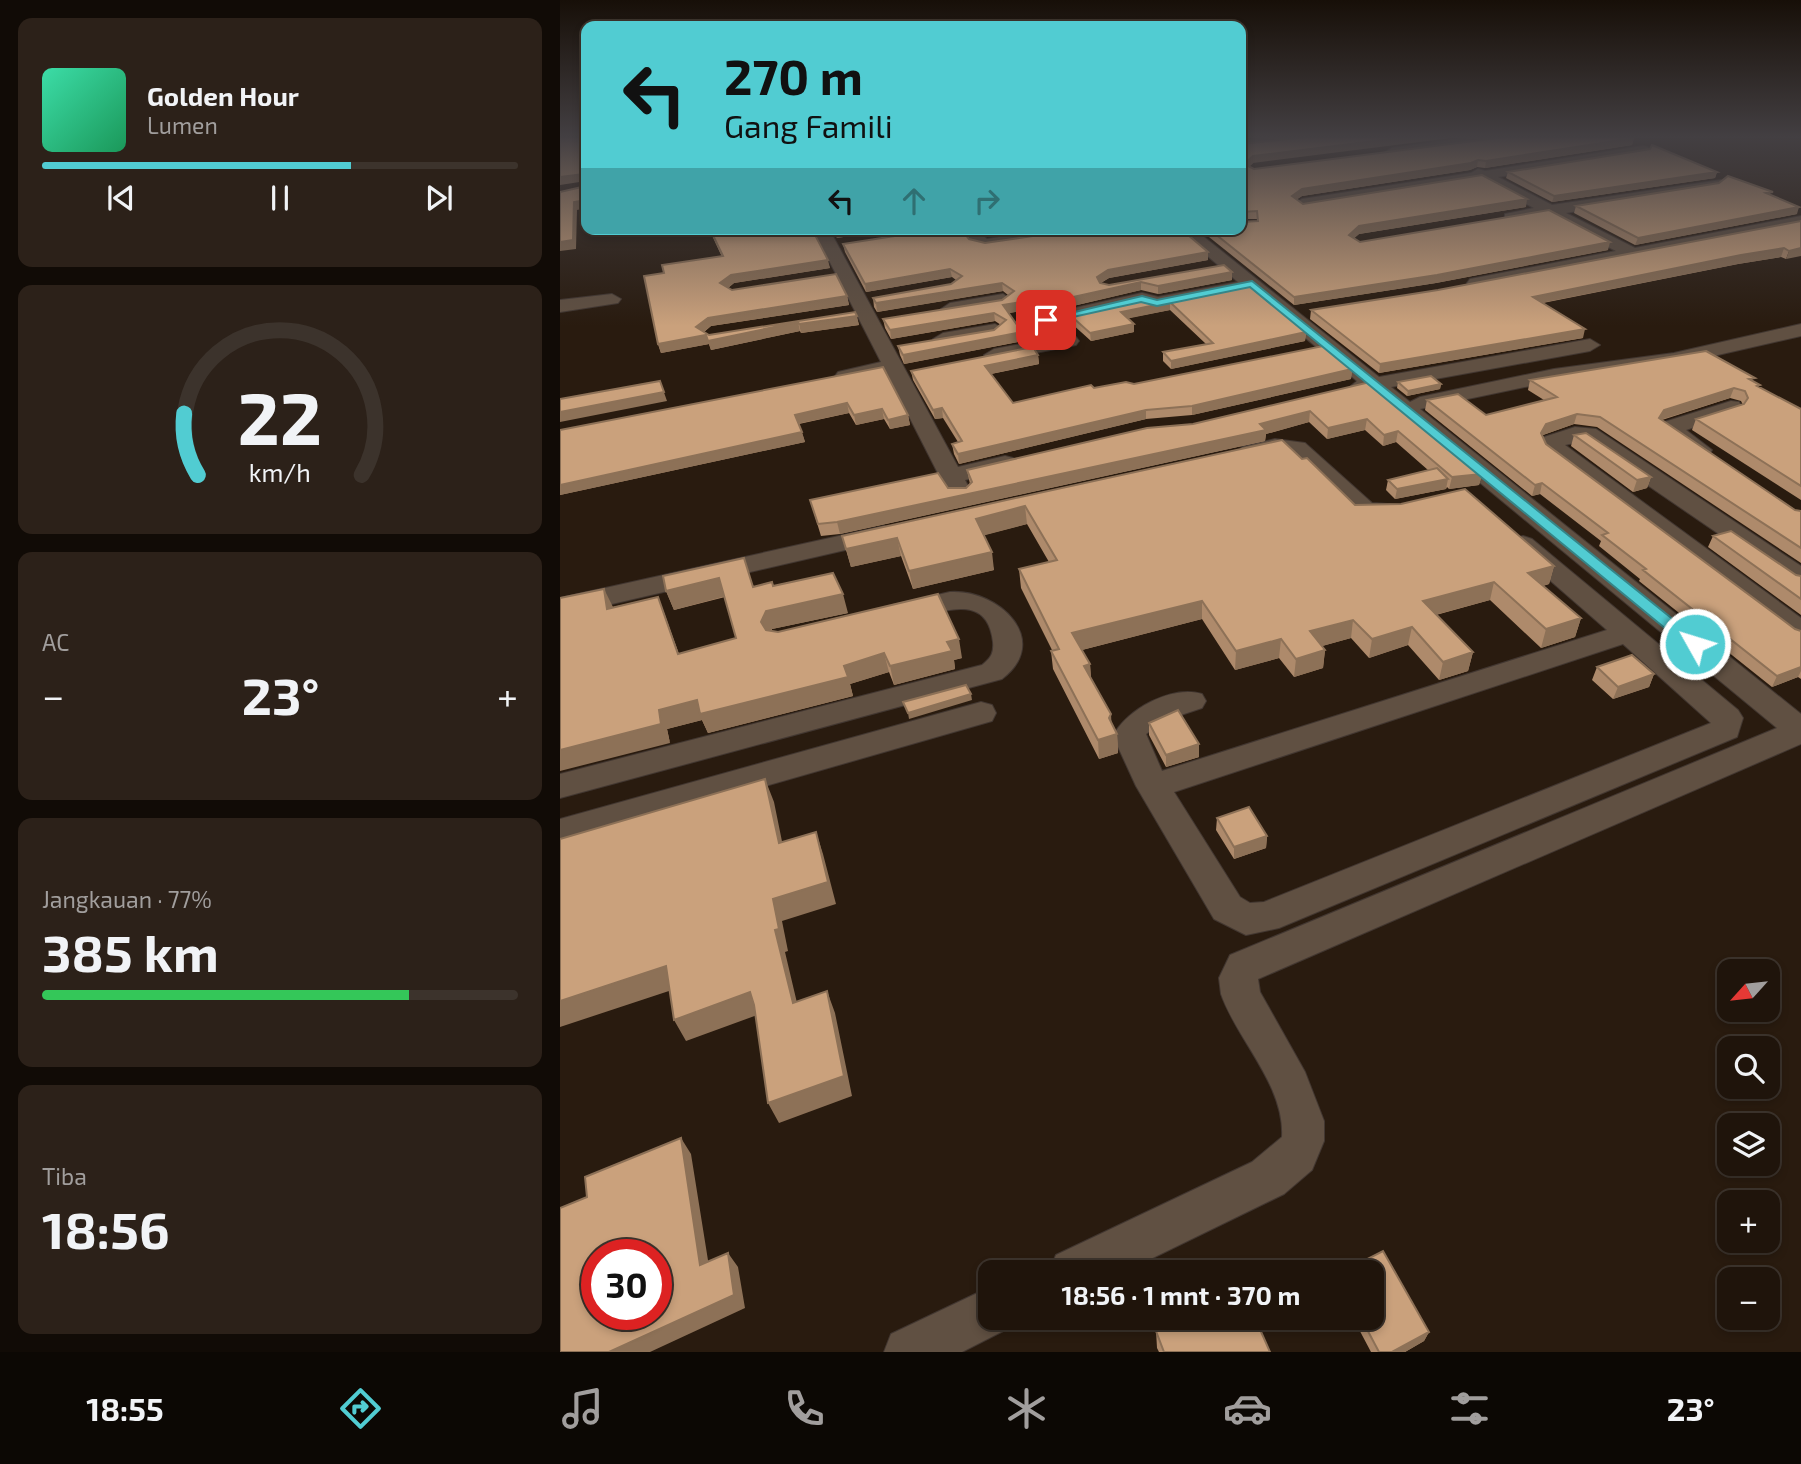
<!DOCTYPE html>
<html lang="id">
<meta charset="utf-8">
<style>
body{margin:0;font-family:"Exo 2",sans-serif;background:#2c2119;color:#f1f3f6;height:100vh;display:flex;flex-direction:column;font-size:26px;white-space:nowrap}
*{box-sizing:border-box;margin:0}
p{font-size:23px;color:#a19e9d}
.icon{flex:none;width:38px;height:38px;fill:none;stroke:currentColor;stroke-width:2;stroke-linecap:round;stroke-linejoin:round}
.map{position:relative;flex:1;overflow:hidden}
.sheet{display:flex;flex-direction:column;gap:18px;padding:18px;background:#110b06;width:560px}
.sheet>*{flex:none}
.guide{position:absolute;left:21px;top:21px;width:665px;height:214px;border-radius:14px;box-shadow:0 4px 10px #0003,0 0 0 2px #3c332c;background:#51ccd2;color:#111;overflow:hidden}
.needle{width:46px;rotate:243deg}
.tools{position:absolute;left:1157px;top:959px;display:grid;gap:14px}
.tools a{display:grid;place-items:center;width:63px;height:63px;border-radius:14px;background:#1f140b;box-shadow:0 4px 10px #0003,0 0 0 2px #3c332c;font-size:35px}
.speed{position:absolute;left:21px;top:1239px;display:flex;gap:14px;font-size:35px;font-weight:700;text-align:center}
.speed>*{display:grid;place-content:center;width:91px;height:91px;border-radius:50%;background:#1f140b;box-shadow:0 4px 10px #0003,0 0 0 2px #3c332c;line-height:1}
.speed .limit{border:10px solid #d22;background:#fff;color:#111}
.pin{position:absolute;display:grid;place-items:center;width:60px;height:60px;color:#fff;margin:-30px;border-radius:14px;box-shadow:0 4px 10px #0006}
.me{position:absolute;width:77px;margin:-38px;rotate:309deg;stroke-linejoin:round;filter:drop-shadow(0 0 5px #0008)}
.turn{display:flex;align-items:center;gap:24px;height:147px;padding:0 28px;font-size:32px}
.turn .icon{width:91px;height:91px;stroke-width:2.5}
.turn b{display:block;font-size:49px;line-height:60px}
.lanes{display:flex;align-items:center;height:66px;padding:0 28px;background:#0003;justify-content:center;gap:35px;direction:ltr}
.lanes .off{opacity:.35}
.big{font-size:52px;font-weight:700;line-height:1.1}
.sheet .widget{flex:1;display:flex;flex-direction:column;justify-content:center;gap:10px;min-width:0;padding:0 24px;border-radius:14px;background:#2c2119}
.sheet .dial{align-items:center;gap:0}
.dial svg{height:182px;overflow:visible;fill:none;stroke:#3c332c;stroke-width:7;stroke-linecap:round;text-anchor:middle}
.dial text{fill:#f1f3f6;stroke:none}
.song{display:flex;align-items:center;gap:21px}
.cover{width:84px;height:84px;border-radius:10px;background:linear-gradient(135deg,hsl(160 70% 55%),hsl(150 70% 35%))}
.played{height:7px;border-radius:4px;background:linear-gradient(90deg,#51ccd2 65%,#3c332c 65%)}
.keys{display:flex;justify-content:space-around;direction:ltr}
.heat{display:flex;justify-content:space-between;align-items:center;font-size:38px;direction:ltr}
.charge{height:10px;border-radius:5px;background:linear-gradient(90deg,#34c759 77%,#3c332c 0)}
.trip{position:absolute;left:418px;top:1260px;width:406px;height:70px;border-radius:14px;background:#1f140b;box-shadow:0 4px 10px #0003,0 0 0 2px #3c332c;font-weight:700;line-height:70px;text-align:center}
.dock{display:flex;height:112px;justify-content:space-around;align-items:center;background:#0c0804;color:#a19e9d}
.dock .icon{width:49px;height:49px}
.dock .active{color:#51ccd2}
.dock b{font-size:32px;color:#f1f3f6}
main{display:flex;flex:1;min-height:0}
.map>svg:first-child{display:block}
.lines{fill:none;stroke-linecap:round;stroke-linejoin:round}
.minor-casing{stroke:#423731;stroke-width:2}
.minor{fill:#605042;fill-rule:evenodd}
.wall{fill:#ae8a6b}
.shaded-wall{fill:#8d7157}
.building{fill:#caa17c;stroke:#8d7157;stroke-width:2;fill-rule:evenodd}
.route{fill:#51ccd2;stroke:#358588;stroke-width:2}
</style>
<main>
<section class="sheet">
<div class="widget">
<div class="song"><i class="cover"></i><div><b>Golden Hour</b><p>Lumen</p></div></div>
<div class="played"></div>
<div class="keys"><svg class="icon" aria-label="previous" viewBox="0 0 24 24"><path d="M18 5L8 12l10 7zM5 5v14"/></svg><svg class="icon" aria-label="pause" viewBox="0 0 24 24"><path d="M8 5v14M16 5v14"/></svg><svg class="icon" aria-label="next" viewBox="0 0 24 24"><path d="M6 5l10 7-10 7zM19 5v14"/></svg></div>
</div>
<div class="widget dial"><svg viewBox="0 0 100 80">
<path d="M14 69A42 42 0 1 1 86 69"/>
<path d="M14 69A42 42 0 0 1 8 42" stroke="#51ccd2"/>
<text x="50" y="56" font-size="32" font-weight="700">22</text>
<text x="50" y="72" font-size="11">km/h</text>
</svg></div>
<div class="widget"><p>AC</p>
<div class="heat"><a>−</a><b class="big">23°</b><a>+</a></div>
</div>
<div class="widget"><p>Jangkauan · 77%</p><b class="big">385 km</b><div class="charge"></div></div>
<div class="widget"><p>Tiba</p><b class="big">18:56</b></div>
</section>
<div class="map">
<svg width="1241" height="1352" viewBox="0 0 1241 1352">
<rect width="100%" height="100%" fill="#291b0f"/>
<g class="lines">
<defs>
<path id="minor" d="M717 137H754L747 141 681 149V141Z
M916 137H950L943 141 832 156 825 152 832 148Z
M1083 146 1088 147V153L938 177 992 205 1161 180 1163 183 1156 187 1006 213 1075 248 1241 216V226L916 288 910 287 907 283 910 279 1056 251 988 216 945 220V214L974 208 921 180 742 209 734 204 742 199 911 173 918 169 925 171Z
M253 229H269L398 467 445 456 453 458 457 463 453 468 405 480 411 492 408 497H390L327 373 285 382 278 380 275 376 278 372 321 362Z
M398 229H415L427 239 490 229H532L524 234 426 249 412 245Z
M616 229H634L819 377 1030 339 1040 345 1030 351 831 387 850 402 860 397 994 369 1114 353 1241 324V336L1114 365 994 381 860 409 1241 714V744L698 979 700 992 745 1072 764 1121V1141L752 1170 724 1194 564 1272H489L496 1255 692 1162 722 1137C725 1085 677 1040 661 994L659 978 670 955 1217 728 809 391 794 390 791 386 797 381 688 290 597 309 581 304 486 326 477 320 479 316 582 293 598 297 678 282Z
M52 294 61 299 58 303 0 312V300Z
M443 294 452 300 449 304 390 315 381 309 390 303Z
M435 324 445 330 442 334 383 345 373 339 383 333Z
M509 335 516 337 519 341 516 345 434 361 424 355 434 349Z
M1171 401 1179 402 1182 407 1179 412 1126 430 1152 450 1149 455H1133L1098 428 1101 423Z
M1015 427 1036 429 1241 566V586L1232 584 1023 441 1005 445 1241 618V641L1231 638 985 452 981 442 984 437Z
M715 439 745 443 812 503 843 505 846 510 843 515 797 516 730 454 715 453 690 459 679 452 682 447Z
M324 526 333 529 337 534 333 539 0 616V598Z
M963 536 972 539 1178 710 1183 718 1177 737 719 928 686 935 654 919 576 786 553 736C567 709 612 685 642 694L646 701 642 708 606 720 586 734 602 771 1047 630 954 549 950 544 954 539ZM1063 644 1151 723 704 902 690 903 680 897 614 792Z
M390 592C440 589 492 641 442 679L0 798V774L422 665C431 658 434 653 433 642 426 581 364 625 333 617L329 611 333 605Z
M421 702 432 705 436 713 432 721 0 845V819Z
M430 1287V1318H452L447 1329 402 1352H324L331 1334Z"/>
</defs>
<!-- minor casing -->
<use href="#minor" class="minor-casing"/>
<!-- minor -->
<use href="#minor" class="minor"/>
</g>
<!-- wall -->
<path class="wall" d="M681 137H714L681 138Z
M1074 138 1072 145 925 168 917 167 910 170 742 196 737 199 743 204 966 207 799 234 794 238 800 242 1048 250 876 283 734 305 639 229H681L697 221V219H681V144L693 163 689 167 694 169Z
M948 172H1157L1155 178 992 202 946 178Z
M1212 195 1237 214 1075 245 1014 213 1016 206Z
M1241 221 1226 259 1221 257 1178 264 983 303 1023 338 819 373 750 319 751 310 878 290Z
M149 229H252L270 268 174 283 168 288 172 290 287 296 289 305 151 326 144 332 149 335 295 312 299 325 241 333 240 331 151 350 149 344 101 353 98 344 104 273 162 257Z
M271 229H334L277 238Z
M419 229H472L428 236Z
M409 239 425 243 648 252V260L549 278 541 283 549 285 672 272V280L598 294 581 290 496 310 491 306 449 313 462 332 463 341 344 364 340 355 338 346 434 330 441 325 435 321 331 339 325 328 323 319 442 300 448 295 443 291 317 312 314 307 313 298 391 284 396 280 392 277 306 292 285 252 283 244Z
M688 285 746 332 745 341 611 369 603 361V352L646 344 610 310 568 318 574 332 531 341 511 323 510 315 597 304Z
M478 355 479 364 431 374 453 403 534 388 792 369 791 379 632 415 586 419 399 464 394 454 392 444 398 442 383 418 375 419 353 380 351 371Z
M323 367 348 415 350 425 330 429 324 419 296 425 289 413 239 424 245 442 0 495V430Z
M970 380 1193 382 1199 387 1241 409V500L1132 430 1136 419 1183 405 1181 401 1170 398 1102 420 1235 510 1241 511V563L1037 427 1014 424 983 435V436L986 444 1235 629 1241 631V679L1238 677 1212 687 1079 581 1080 579 1039 546 1041 541 980 494 972 496 865 410 867 400 926 415 984 400 968 390Z
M810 382 922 474 919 485 889 489 887 487 886 489 835 499 826 490 828 480 868 470 836 442 823 446 805 430 767 439 749 422 706 434 705 441 280 534 261 536 250 500 388 488H406L410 484 407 470 633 424Z
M838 382 881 384 880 389 847 396 837 388Z
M1014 435 1091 477 1087 488 1073 492 1011 446Z
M742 459 795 505 994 566 989 584 983 586 1021 618 1015 637 981 648 930 600 876 615 913 652 908 671 879 680 848 645 809 658 791 638 762 646 765 650 763 668 734 677 719 658 675 670 642 619 522 650 530 664 531 678 551 714V722L557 734 558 753 539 759 493 669 491 651 492 650 461 588 459 569 489 562 467 524 424 535 434 570 353 589 341 556 291 567 282 536Z
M1153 536 1236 575 1241 576V615L1148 547Z
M213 586 288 613 212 629V631L402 658 394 660 395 669 334 685 329 672 290 684 293 696 148 733 142 720 107 729 110 743 53 607 98 597 119 654 176 638 165 597 114 610 106 591Z
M1037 667 1094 674 1089 687 1053 699 1032 680Z
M589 723 639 744V757L606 767 589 735Z
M657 818 707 836 706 848 674 859 656 830Z
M793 1318H812L869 1332 864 1341 845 1352H811Z
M596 1331 710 1352H599L597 1348Z"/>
<!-- shaded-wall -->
<path class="shaded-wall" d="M847 137H899L693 163 684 171V164L693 156Z
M1074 138 1072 145 925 168 926 161Z
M918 160 917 167 910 170 742 196 732 203V196L742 189Z
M1157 172 1155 178 992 202 994 196Z
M23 174 26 181 0 185V177Z
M967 199 966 207 799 234 789 243V235L799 226Z
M26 200V208L17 210 16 249 0 251V242L14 202Z
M1239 207 1237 214 1075 245 1078 238Z
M282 229H334L277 238 276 230Z
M427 229H472L428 236Z
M1050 242 1048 250 876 283 734 305V297Z
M1224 248 1221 257 1178 264 971 305 973 297 1181 255Z
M1241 248V256L1226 259 1229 251Z
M648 252V260L549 278 537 285V277L548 270Z
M268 260 270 268 174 283 163 292 160 283 171 275Z
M390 269 392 277 306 292 305 284Z
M672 272V280L598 294V286Z
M581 282V290L496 310 495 301Z
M442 283 443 291 317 312 316 303Z
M287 296 289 305 151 326 139 336 136 327 148 318Z
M491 297V306L444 314 443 305Z
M610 302V310L561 320V312Z
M434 313 435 321 331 339 330 330Z
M297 316 299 325 241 333 239 324Z
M238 322 240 331 151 350 149 344 101 353 98 344 146 335Z
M574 324V332L531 341 530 333Z
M1025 329 1023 338 819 373 820 364Z
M462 332 463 341 344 364 343 355Z
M746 332 745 341 611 369V361Z
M478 355 479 364 426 375 425 366Z
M792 369 791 379 632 415V406Z
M100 381 107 401 0 422V412Z
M881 384 880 389 847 396 848 391Z
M1174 388 1170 398 1100 420 1099 418 1104 410Z
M287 403 289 413 237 424 235 415Z
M382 408 383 418 375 419 373 410Z
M322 409 324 419 296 425 294 415Z
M586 410V419L399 464 398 454Z
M750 411 749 422 706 434 705 441 280 534 277 522 700 424Z
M1017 414 1014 424 983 435 979 443 981 433 986 424Z
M348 415 350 425 330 429 328 420Z
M807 419 805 430 767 439 768 428Z
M838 431 836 442 823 446 824 435Z
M242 432 245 442 0 495V485Z
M922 474 919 485 889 489 892 477Z
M1091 477 1087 488 1073 492 1077 480Z
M888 479 886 489 835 499 837 489Z
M982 483 980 494 972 496 975 485Z
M465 506 467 524 418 537 416 519Z
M337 538 341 556 291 567 286 549Z
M432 552 434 570 353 589 349 571Z
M994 566 989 584 964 591 968 573Z
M159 578 166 596 114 610 106 591Z
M934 582 930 600 860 619 863 601Z
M44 589 53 607 55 627 47 609Z
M283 594 288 613 212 629 207 640 201 622 206 611Z
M98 597 105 615 125 673 118 654Z
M642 601V619L514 652 512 633Z
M1021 618 1015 637 981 648 986 629Z
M793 620 791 638 748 650 750 631Z
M852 627 848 645 809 658 812 639Z
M399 639 402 658 394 660 395 669 334 685 330 666 387 642Z
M721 639 719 658 675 670 676 651Z
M765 650 763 668 734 677 736 659Z
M913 652 908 671 879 680 883 662Z
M324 653 329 672 290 684 293 696 148 733 142 720 107 729 110 743 0 771V750L99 710 137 700 284 666Z
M530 664 531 683 524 666Z
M1241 667V671L1238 677 1212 687 1217 676Z
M1094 674 1089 687 1053 699 1058 687Z
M411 694 412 700 349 719 348 713Z
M551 714 552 733 557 734 558 753 539 759 538 740Z
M639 744V757L606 767V755Z
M205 779 214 802 227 866 219 843Z
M256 832 263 854 276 904 222 921 228 951 225 952 242 1024 233 1003 215 930 213 899Z
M707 836 706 848 674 859V847Z
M106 966 118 988 0 1027V1001Z
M267 991 275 1013 292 1096 219 1123 208 1103Z
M190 992 200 1014 126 1041 114 1020Z
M121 1138 131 1154 151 1279 140 1265Z
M168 1253 178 1267 185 1308 90 1352H49Z
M869 1332 864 1341 845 1352H832Z"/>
<!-- building -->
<path class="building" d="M0 137H26V200L14 202 13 240 0 242V192L26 186 23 174 0 177Z
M748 137H847L693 156 684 164 694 169 945 137H1069L1074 138 926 161 918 160 911 163 742 189 732 196 743 204 922 175 967 199 799 226 789 235 800 242 989 210 1050 242 877 275 734 297 649 229H681V222L698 221 697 211 681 212V144Z
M1092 145 1157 172 994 196 948 172 1090 149Z
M1168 176 1213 192 1206 193 1239 207 1078 238 1016 206 1159 183Z
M1241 221V248L1229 251 1224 248 1181 255 973 297 1025 329 820 364 751 310 878 290Z
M150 229H252L268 260 171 275 160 283 172 290 276 274 287 296 148 318 136 327 149 335 295 312 297 316 239 324 238 322 148 341 146 335 98 344 84 276 104 273 102 265 163 256Z
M380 229H401L409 239 425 243 520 229H621L648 252 548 270 537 277 540 283 549 285 664 265 672 272 598 286 581 282 495 301 491 297 443 305 462 332 343 355 338 346 434 330 446 320 434 313 330 330 323 319 442 300 454 291 442 283 316 303 313 298 391 284 402 276 390 269 305 284 283 244Z
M688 285 746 332 611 361 603 352 653 343 610 302 561 312 574 324 530 333 510 315 581 299 597 304Z
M763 346 792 369 632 406 586 410 398 454 392 444 402 441 382 408 373 410 351 371 473 347 478 355 425 366 453 403 531 385 534 388 566 382 574 384Z
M1146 351 1195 378 1189 379 1200 385 1197 386 1241 409V486L1136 419 1184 404 1188 398 1185 391 1174 388 1104 410 1099 418 1235 510 1241 511V548L1040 417 1017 414 986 424 981 433 986 444 1235 629 1241 631V667L1217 676 1083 570 1086 569 1042 535 1048 533 982 483 975 485 867 400 898 394 926 415 997 397 970 380Z
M323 367 348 415 328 420 322 409 294 415 287 403 235 415 242 432 0 485V430Z
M871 376 881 384 848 391 838 382Z
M100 381 104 392 0 412V399Z
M810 382 922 474 892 477 838 431 824 435 807 419 768 428 750 411 700 424 706 430 277 522 258 524 250 500 378 473 388 488H406L412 482 407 470 587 428 633 424Z
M1026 433 1091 477 1077 480 1014 435Z
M722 440 742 459 747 458 795 505 841 504 905 489 994 566 968 573 1021 618 986 629 934 582 863 601 913 652 883 662 852 627 812 639 793 620 750 631 765 650 736 659 721 639 676 651 642 601 512 633 530 664 524 666 551 714 549 718 557 734 538 740 491 651 499 649 459 569 497 560 465 506 416 519 432 552 349 571 337 538 286 549 282 536Z
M877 468 888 479 837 489 828 480Z
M1171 531 1236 575 1241 576V599L1153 536Z
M184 558 193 587 212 582 213 586 273 573 283 594 206 611 201 622 206 630 218 632 378 594 399 639 387 642 392 651 330 666 324 653 284 666 288 677 140 714 137 700 99 710 101 724 0 750V598L44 589 47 609 98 597 118 654 176 638 159 578 106 591 103 576Z
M1072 655 1094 674 1058 687 1037 667Z
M406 685 411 694 348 713 343 702Z
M618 710 639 744 606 755 589 723Z
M205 779 219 843 256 832 268 882 213 899 219 929 215 930 233 1003 267 991 284 1076 208 1103 194 1005 190 992 114 1020 106 966 0 1001V839Z
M689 807 707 836 674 847 657 818Z
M121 1138 140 1265 168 1253 174 1295 49 1352H0V1208L27 1197 25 1177ZM37 1255H96V1314H37Z
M823 1251 869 1332 832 1352H819L801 1318H812V1272H782Z
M623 1318H695L710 1352H604L596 1331Z"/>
<!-- sky -->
<linearGradient id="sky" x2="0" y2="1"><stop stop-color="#170f08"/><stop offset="0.42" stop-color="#433f42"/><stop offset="1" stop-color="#433f42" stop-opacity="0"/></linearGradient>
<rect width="1241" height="326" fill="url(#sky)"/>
<!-- route -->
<path class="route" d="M692 281 1140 641V648H1129L690 287 597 306 581 302 486 323 481 320 582 296 597 300Z"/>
</svg>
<div class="tools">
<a><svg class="needle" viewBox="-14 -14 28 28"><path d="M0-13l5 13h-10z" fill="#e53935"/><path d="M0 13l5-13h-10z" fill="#a19e9d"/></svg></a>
<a><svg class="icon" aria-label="search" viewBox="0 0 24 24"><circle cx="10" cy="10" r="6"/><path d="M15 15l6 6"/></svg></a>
<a><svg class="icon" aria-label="layers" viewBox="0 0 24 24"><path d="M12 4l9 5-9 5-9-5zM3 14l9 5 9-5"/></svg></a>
<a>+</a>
<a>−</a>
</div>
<div class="speed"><div class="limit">30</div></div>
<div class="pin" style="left:486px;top:320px;background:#d93025"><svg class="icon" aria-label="arrive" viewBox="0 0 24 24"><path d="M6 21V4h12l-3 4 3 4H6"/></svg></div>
<svg class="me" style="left:1135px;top:644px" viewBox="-20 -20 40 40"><circle r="17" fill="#51ccd2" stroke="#fff" stroke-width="3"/><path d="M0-11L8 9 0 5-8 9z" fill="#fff"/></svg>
<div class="trip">18:56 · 1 mnt · 370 m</div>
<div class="guide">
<div class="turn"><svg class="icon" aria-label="left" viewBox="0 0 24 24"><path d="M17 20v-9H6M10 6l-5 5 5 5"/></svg><div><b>270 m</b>Gang Famili</div></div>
<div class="lanes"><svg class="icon" aria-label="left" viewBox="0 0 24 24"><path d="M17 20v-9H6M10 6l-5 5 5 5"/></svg><svg class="icon off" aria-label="ahead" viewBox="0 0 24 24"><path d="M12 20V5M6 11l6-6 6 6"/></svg><svg class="icon off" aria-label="right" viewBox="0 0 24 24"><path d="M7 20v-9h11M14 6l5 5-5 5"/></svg></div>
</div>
</div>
</main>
<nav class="dock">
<b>18:55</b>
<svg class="icon active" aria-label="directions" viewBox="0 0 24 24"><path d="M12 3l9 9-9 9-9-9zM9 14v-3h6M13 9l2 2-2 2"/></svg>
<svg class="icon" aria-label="music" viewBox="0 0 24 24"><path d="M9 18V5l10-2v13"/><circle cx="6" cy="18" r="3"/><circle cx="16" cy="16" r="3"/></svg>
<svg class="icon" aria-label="phone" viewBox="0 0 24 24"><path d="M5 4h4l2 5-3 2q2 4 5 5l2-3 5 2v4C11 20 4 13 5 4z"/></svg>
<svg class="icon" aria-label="climate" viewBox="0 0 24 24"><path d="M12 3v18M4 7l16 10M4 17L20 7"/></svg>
<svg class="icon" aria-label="car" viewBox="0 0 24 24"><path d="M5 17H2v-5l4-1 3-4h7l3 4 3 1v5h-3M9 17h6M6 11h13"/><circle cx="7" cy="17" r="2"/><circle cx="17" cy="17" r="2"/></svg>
<svg class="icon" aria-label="filters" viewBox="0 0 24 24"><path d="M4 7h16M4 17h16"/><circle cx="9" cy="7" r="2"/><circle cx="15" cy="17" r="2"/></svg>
<b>23°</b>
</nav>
